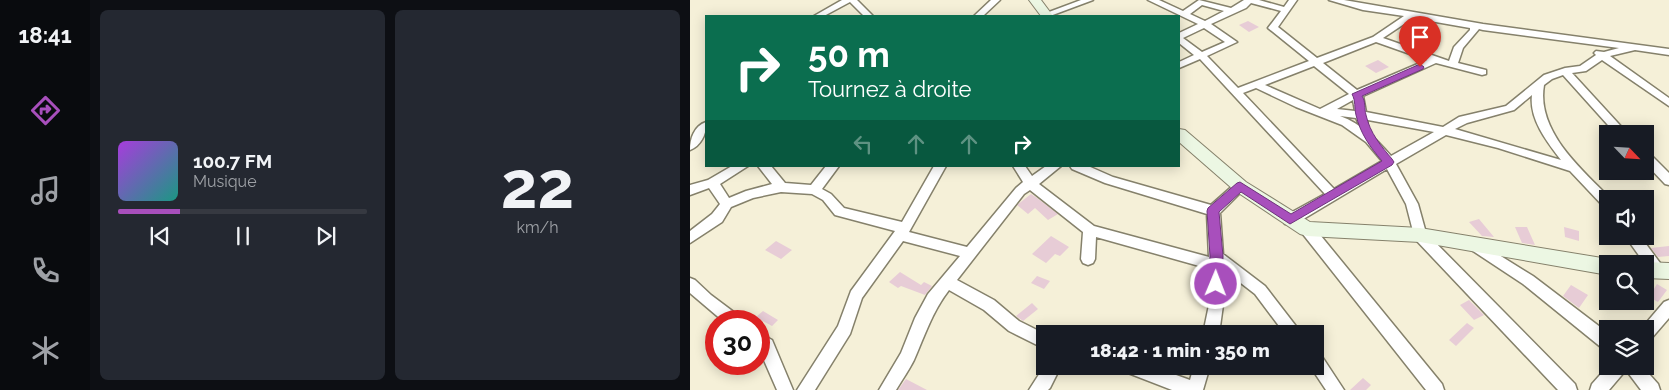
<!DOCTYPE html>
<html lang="fr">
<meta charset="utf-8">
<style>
body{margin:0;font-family:Raleway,sans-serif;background:#242831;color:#f1f3f6;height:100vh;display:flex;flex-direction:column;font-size:19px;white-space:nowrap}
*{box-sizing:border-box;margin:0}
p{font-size:16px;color:#9ea1a6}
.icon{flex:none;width:28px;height:28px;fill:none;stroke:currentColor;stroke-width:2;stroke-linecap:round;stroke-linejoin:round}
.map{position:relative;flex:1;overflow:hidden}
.side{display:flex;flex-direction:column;gap:10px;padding:10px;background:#0d0f14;width:600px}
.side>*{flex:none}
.top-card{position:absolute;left:15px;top:15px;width:475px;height:152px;border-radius:0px;box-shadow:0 2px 12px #0003;background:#0b6e4f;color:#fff;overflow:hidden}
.needle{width:32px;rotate:115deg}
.tools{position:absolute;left:909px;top:125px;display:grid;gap:10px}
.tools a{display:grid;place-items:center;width:55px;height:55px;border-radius:0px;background:#171b24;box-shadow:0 2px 12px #0003;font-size:25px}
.speed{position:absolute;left:15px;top:310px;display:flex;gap:10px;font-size:25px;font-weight:700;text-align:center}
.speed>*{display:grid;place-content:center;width:65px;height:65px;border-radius:50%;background:#171b24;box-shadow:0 2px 12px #0003;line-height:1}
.speed .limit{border:8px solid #d22;background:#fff;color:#111}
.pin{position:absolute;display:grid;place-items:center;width:42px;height:42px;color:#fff;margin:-51px -21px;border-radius:50% 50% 50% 0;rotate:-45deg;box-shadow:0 0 5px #0007}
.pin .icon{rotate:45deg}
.me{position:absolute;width:55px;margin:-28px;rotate:1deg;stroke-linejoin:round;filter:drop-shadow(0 0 4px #0008)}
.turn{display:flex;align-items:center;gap:18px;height:105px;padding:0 20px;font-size:22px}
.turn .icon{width:65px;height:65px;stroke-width:2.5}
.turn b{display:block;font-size:35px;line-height:42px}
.lanes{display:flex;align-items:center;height:48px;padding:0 20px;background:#0003;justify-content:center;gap:25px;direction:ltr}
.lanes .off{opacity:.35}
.side .card{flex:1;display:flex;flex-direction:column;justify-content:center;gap:8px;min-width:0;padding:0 18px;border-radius:8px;background:#242831}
.side .dial{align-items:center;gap:0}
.dial b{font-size:65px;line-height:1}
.song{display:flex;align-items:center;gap:15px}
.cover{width:60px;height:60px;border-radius:8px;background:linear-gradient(135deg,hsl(280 70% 55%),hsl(170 70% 35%))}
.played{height:5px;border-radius:2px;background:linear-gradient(90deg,#a84fbc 25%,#363941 25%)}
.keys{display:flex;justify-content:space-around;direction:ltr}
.side .tiles{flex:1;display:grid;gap:10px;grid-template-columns:repeat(2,1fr)}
.trip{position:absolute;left:346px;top:325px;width:288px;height:50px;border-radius:0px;background:#171b24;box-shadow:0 2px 12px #0003;font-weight:800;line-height:50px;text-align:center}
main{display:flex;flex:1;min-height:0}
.menu{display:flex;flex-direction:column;width:90px;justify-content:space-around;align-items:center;background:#090b0e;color:#9ea1a6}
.menu .icon{width:35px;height:35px}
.menu .selected{color:#a84fbc}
.menu b{font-size:22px;color:#f1f3f6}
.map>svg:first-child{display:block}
.building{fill:#e7ccd6}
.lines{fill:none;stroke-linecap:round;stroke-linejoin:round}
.minor-casing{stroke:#85816b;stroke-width:3}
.secondary-casing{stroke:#85816b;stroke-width:2}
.minor{fill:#fff;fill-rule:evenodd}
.secondary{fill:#ecf7e3;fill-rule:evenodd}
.route{fill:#a84fbc;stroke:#6d337a}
</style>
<main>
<nav class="menu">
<b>18:41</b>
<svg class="icon selected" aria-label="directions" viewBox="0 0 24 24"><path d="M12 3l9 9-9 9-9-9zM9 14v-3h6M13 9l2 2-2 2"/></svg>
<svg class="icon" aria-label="music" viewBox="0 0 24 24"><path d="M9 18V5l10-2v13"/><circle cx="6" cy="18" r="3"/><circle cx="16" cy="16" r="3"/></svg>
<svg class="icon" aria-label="phone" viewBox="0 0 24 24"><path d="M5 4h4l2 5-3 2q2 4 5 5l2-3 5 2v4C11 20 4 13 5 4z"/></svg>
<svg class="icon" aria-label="climate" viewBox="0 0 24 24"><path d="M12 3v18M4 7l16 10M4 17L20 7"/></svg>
</nav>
<section class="side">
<div class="tiles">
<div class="card">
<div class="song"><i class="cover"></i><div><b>100.7 FM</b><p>Musique</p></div></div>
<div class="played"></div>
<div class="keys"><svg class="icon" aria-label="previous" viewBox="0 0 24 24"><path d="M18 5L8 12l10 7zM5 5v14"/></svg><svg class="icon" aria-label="pause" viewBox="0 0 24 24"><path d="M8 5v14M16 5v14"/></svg><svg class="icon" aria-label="next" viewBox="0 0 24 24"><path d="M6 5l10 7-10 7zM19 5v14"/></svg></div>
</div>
<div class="card dial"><b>22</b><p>km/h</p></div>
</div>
</section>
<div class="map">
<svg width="979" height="390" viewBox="0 0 979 390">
<rect width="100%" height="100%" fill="#f5f0d8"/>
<!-- building -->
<path class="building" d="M558 21 569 27 559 32 549 25Z
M688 60 699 67 686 73 675 66Z
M341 194 347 198 368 214 358 220 345 208 338 214 327 205Z
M789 219 804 237 792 236 779 222Z
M825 227H837L845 245 832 243Z
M874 227 889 231V241L875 237Z
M361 236 379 247 370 256 365 254 356 263 342 254Z
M86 241 102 250 91 259 75 250Z
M979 246V256L968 257 961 248Z
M210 272 231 285 234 282 242 286 235 295 211 286 208 288 199 282Z
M347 276 360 281 354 289 341 283Z
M967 284 977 290 968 302 959 297Z
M881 285 898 295 889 308 873 296Z
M779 300 794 315 784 320 770 305Z
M342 303 348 309 333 321 326 316Z
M73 311 88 320 82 326 66 317Z
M777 323 784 328 766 346 759 340Z
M673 378 681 385 676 390H660Z
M216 379 237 390H208Z"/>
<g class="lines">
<defs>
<path id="minor" d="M152 0H167L183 16H174L160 2 134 16H124Z
M301 0H310L293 16H284Z
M391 0H403L360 16 351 15Z
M458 0H469L493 11 509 0 541 8 554 0H569L594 7 599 0H607L588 27 627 58 683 37 714 16 673 10 639 0H654L793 24 979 49V55L945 50 920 56 979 98V106L912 60 896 71 882 73 938 134H926L873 75 862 79 854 85C846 131 891 169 921 199H918V209L914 207 880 171 808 148 756 135 706 164 728 204 736 233 885 384 887 390H868L725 239 716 204 697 169 605 224H595L593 220 595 216 635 194 510 59 489 68V62L504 55 489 43V33L508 24ZM561 3 591 11 578 28 619 61 548 88 517 56 547 42 521 24 556 8ZM512 5 534 11 515 21 500 14ZM723 18 780 28V30L764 47 759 61 693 38ZM514 28 535 42 512 52 493 38ZM789 29 793 30 929 48 914 52 906 51 904 53 906 55 890 66 875 68 854 75 816 106 769 117 753 127 676 112 673 96 746 63 792 75 796 74V70L768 63 773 48ZM686 42 737 60 667 90 633 63ZM624 66 659 94 630 109 575 85ZM566 88 606 107 652 125 676 142 692 161 644 189 553 93ZM842 95C839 119 857 142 871 160L765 129 777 123 824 110ZM663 100 665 111 647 109ZM650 116 666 118 669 124H677L678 120 744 132 701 156C686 139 672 124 650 116Z
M16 122C17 133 11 146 0 150 0 139 4 126 16 122Z
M955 152 959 153 979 173V185L975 184 955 163Z
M42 166H58L30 184 39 198 56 191 82 184 68 166H81L95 183 121 185 136 166H149L132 189 141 194 154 208 212 222 244 166H256L219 232 277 247 326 188 333 182 323 166H335L342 176 356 166H371L349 184 404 226 519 257 517 214 415 183 382 169 380 166H398L423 177 521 205 546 183H554L556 186 554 189 530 213 533 254 575 286 612 334H595L565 294 534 270 533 305 529 334H513L519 305 520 269 406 237 405 259 403 263 398 265 393 263 391 259 393 232 340 190 334 194 267 280 304 300 329 321 355 334V349L319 331 294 310 259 290C242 312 235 335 224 360 219 370 212 380 206 390H189L211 353 225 318 238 294 270 256 213 241 172 298 160 334 125 390H107L148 326 161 291 205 231 145 215 133 200 122 194 91 192 63 198 41 207 32 222 0 243V231L22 214 30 204 19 188 0 195V185L18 180Z
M617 224 622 225 752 384 754 390H736L612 233 610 229 612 225Z
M935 236H950L973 267 975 271 973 275 968 277 963 275Z
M785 240 843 276 918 333V350L912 348 833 284 780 249 778 245 780 241Z
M0 278 5 280 21 295 49 316 51 321H33L0 293Z
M979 300V318L960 340 955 342V329H951L974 302Z
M69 333 82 340 103 390H87L69 349Z
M625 352 631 355 654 390H636L620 366H625Z
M355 365V366H371L360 388 358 390H339Z
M431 366H461L500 380 504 366H520L513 390H482L433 371Z
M918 366H952L968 384 970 390H951L936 370 919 390H900L902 384Z"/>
<path id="secondary" d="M339 0H351L363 16H351Z
M489 129 495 130 556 182 620 222 730 228 918 259 925 261 926 264H918V275L730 242 617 236 610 234 544 190 489 142Z
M955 262 979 263V279L955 278V264H949Z"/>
</defs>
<!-- minor casing -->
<use href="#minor" class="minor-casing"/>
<!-- secondary casing -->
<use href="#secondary" class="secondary-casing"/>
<!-- minor -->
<use href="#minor" class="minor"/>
<!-- secondary -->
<use href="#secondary" class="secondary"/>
</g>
<!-- route -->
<path class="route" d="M730 64 734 67 733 69 672 96C676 102 674 108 676 115 680 133 691 146 702 159L704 162 702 165 600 224 551 192 529 212 533 256 532 284 530 288 526 289 521 288 519 284 520 256 517 211 518 208 547 183 550 182 601 214 692 161C680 147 670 133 666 115 664 107 666 102 662 94Z"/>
</svg>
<div class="tools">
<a><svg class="needle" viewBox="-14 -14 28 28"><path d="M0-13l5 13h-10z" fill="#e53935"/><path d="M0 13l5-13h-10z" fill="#9ea1a6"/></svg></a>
<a><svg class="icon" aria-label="sound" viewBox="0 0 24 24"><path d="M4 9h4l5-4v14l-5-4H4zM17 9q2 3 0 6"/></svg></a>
<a><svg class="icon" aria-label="search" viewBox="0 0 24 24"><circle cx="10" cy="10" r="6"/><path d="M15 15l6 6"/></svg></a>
<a><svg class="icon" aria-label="layers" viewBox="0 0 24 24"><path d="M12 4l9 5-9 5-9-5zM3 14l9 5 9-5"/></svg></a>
</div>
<div class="speed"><div class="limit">30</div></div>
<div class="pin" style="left:730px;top:67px;background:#d93025"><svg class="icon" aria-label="arrive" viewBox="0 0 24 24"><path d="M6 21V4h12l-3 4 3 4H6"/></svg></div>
<svg class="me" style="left:526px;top:284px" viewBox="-20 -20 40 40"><circle r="17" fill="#a84fbc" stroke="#fff" stroke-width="3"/><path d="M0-11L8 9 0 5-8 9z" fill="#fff"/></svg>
<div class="trip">18:42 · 1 min · 350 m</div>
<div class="top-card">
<div class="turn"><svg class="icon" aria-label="right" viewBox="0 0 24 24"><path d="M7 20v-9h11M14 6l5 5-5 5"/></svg><div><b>50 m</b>Tournez à droite</div></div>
<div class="lanes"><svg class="icon off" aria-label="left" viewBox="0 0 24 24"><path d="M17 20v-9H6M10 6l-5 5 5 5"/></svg><svg class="icon off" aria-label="ahead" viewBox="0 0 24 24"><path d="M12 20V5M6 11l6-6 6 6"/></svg><svg class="icon off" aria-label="ahead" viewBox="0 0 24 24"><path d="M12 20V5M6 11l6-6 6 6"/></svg><svg class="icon" aria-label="right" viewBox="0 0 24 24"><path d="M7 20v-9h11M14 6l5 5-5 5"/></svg></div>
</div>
</div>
</main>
